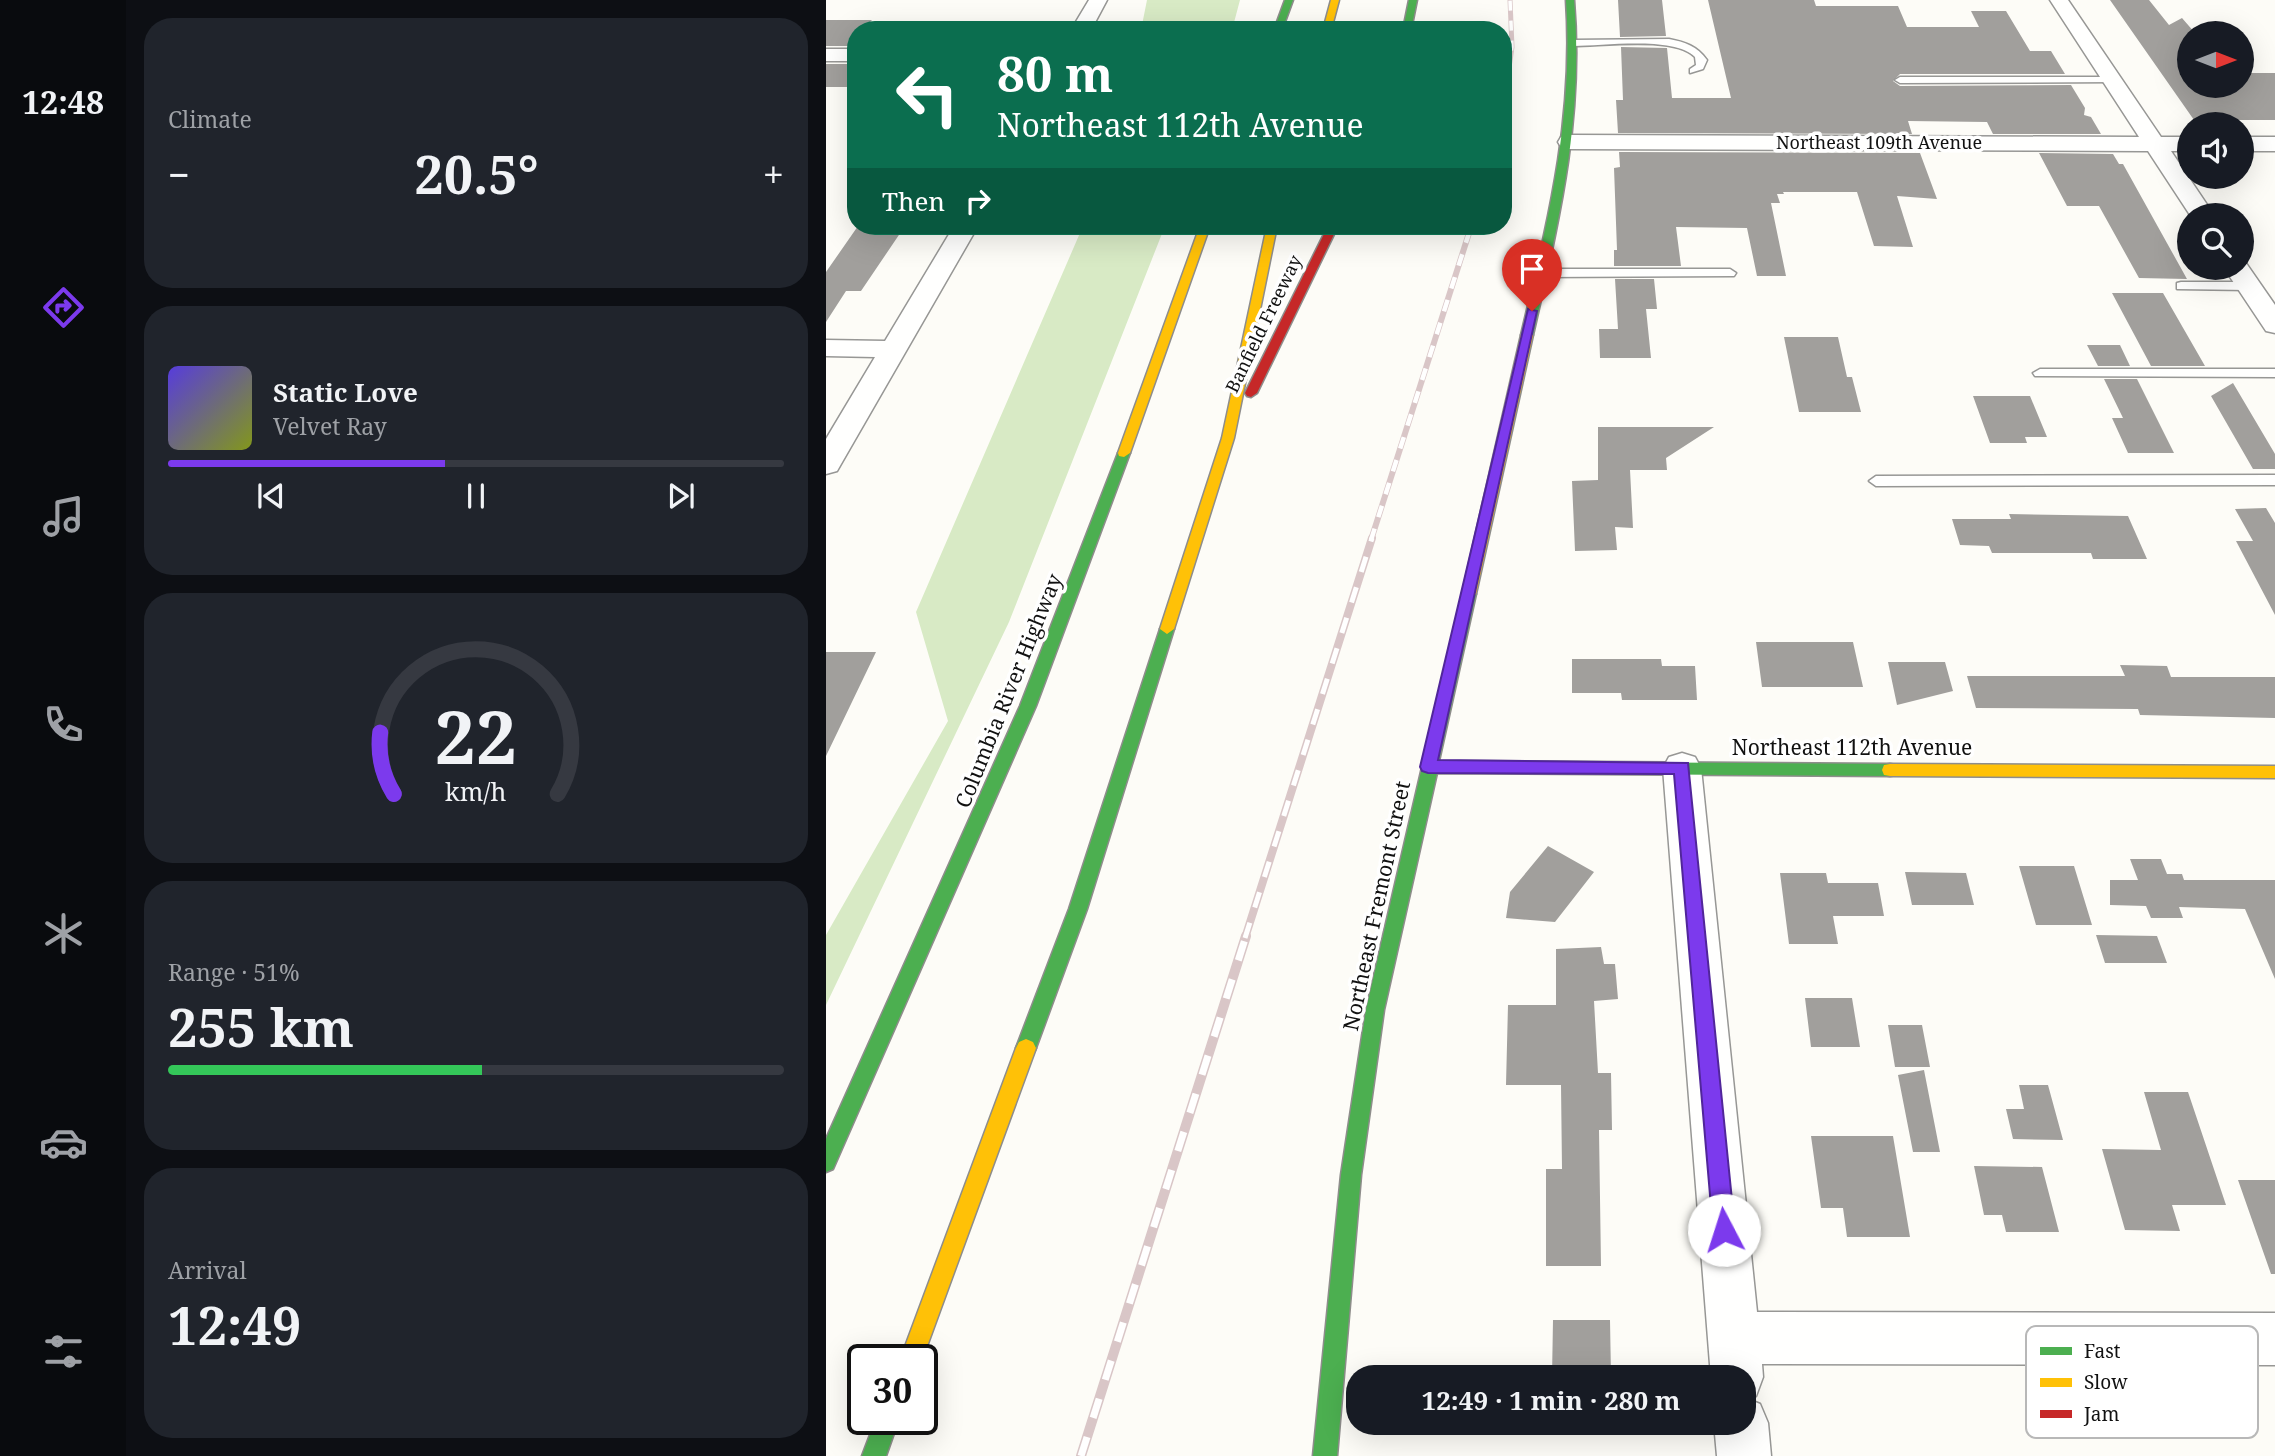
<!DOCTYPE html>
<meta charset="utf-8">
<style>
body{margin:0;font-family:"Noto Serif",serif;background:#20242c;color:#f1f3f6;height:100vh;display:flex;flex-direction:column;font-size:26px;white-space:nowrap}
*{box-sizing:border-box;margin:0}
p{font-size:23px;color:#9ea1a6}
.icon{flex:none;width:38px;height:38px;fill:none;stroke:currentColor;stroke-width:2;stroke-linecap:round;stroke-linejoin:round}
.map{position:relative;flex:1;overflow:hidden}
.drawer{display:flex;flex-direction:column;gap:18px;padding:18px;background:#0d0f14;width:700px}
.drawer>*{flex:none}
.hud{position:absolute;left:21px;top:21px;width:665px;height:214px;border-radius:28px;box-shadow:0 7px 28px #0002;background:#0b6e4f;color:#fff;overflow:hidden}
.needle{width:46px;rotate:90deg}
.tools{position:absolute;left:1351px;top:21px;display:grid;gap:14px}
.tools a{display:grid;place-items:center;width:77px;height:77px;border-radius:50%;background:#171b24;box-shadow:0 7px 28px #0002;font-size:35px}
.speed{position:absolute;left:21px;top:1344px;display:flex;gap:14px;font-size:35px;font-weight:700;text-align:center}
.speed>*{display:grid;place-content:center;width:91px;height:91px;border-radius:50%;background:#171b24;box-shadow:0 7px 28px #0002;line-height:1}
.speed .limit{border:4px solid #111;border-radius:10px;background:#fff;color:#111}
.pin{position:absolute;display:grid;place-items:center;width:60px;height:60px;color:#fff;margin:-72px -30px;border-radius:50% 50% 50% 0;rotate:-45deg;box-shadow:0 0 7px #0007}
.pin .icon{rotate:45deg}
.me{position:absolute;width:77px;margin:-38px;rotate:355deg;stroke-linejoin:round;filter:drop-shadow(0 0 5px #0008)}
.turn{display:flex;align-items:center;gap:24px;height:147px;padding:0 35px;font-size:32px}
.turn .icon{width:91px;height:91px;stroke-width:2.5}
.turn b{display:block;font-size:49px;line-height:60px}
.then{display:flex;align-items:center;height:66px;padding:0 35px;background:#0003;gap:14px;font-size:26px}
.big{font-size:52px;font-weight:700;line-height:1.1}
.drawer .widget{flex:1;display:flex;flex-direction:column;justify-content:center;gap:10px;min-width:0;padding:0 24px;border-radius:28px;background:#20242c}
.drawer .dial{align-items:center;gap:0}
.dial svg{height:182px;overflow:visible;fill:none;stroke:#363941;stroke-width:7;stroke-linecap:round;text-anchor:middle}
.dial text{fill:#f1f3f6;stroke:none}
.song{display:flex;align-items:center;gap:21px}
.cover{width:84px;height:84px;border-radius:10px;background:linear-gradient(135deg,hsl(250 70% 55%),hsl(70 70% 35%))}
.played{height:7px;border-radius:4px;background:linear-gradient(90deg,#7c3aed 45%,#363941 45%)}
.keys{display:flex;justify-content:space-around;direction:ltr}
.heat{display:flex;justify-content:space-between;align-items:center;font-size:38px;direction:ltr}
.charge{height:10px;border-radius:5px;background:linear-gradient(90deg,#34c759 51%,#363941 0)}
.trip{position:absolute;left:520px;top:1365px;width:410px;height:70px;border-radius:28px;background:#171b24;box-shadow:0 7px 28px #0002;font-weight:700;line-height:70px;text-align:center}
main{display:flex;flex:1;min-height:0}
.dock{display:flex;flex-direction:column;width:126px;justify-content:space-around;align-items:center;background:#090b0e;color:#9ea1a6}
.dock .icon{width:49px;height:49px}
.dock .on{color:#7c3aed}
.dock b{font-size:32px;color:#f1f3f6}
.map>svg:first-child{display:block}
.forest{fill:#d8eac5}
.building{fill:#a19f9c}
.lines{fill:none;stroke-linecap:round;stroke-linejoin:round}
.lane-casing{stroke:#979795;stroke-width:3}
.street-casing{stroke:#979795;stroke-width:3}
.fast-casing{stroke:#8e8d8b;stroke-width:3}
.slow-casing{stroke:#8e8d8b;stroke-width:3}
.jam-casing{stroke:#8e8d8b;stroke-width:3}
.lane{fill:#fffffe;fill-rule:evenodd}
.street{fill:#fffffe;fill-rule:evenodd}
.fast{fill:#4caf50;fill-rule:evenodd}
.slow{fill:#ffc107;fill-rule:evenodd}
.jam{fill:#c62828;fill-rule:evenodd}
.rail-far3-casing{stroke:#d9c6c7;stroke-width:5}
.rail-far2-casing{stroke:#d9c6c7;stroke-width:6}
.rail-far1-casing{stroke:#d9c6c7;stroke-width:8}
.rail-casing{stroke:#d9c6c7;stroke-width:10}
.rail-far3{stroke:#fff;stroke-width:3.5;stroke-dasharray:10;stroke-linecap:butt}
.rail-far2{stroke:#fff;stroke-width:4.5;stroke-dasharray:12;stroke-linecap:butt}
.rail-far1{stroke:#fff;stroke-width:5;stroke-dasharray:16;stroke-linecap:butt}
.rail{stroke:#fff;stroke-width:7;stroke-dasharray:20;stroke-linecap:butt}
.route{fill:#7c3aed;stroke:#51269a;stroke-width:2}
.labels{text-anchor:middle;stroke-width:7;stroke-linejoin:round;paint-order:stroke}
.far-street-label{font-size:18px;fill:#111;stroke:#fff}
.street-label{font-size:21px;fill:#111;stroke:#fff}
.key{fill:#fff;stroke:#b8b8b8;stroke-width:2}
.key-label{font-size:19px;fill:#111}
</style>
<main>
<nav class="dock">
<b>12:48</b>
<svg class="icon on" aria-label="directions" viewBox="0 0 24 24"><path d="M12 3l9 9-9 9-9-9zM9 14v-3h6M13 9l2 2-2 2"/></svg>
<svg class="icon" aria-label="music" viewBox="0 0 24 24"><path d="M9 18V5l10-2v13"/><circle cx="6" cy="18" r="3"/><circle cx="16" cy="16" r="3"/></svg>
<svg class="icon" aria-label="phone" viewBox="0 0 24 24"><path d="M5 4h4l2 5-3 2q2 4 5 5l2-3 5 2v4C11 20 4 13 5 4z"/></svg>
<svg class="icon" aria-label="climate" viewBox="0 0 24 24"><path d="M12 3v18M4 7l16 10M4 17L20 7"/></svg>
<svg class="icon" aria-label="car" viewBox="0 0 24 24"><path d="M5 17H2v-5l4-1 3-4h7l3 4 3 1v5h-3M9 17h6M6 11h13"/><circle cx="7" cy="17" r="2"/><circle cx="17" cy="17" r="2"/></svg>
<svg class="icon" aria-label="filters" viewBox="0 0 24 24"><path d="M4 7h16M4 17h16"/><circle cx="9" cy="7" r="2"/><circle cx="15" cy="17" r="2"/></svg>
</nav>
<section class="drawer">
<div class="widget"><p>Climate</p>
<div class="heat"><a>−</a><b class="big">20.5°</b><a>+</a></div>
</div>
<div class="widget">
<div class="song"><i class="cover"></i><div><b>Static Love</b><p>Velvet Ray</p></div></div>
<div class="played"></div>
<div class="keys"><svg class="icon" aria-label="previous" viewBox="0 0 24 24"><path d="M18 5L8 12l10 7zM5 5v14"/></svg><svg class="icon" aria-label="pause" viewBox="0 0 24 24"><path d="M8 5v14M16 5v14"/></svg><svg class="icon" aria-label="next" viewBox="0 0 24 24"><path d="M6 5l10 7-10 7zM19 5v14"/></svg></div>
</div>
<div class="widget dial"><svg viewBox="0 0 100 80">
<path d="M14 69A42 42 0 1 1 86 69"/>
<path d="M14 69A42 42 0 0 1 8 42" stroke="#7c3aed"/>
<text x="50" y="56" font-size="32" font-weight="700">22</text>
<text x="50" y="72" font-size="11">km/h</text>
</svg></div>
<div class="widget"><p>Range · 51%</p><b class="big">255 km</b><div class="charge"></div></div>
<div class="widget"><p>Arrival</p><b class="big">12:49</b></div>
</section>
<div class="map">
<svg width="1449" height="1456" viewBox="0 0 1449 1456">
<rect width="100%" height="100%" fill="#fdfcf7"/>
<!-- forest -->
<path class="forest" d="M321 0H414L406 30H315Z
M257 226H339L183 622 0 1005V935L122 721 90 612Z"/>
<!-- building -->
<path class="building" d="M792 0H836L840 36 794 37Z
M882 0H988L990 6H1072L1081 27H1153L1145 11H1180L1204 51H1225L1239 74H1074L1067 81 1074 86 1245 85 1259 108 1258 115 1265 117 1275 134H1167L1161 122 1082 121 1086 134 792 133 790 100H797L795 47 841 48 846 98H905Z
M1284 0H1323L1343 25 1356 18 1369 33H1363V86H1416V73H1449V120H1368Z
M0 20H46L42 24H66L61 30H30V46H0Z
M0 64H30V87H0Z
M793 152 1094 153 1111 199 1071 196 1087 247 1048 246 1031 192H957L958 194H951L954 203H945L960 276H931L921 228 850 227 855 266H788V250H791L788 168 794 167Z
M1213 153 1287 154 1293 164H1297L1361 279 1313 278 1273 206H1241Z
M32 226H79L35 291H20L0 322V272Z
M789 279H828L831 309H820L825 358H774L773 329H792Z
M1286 293H1337L1379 366H1325Z
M958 337H1012L1021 377H1026L1035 412H973Z
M1261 345H1294L1304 366H1272Z
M1278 379H1311L1348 453H1302L1286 418H1297Z
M1407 383 1449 454V469H1427L1385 396Z
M1147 396H1204L1221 437H1199L1201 443H1164Z
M772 427H888L840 458 841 470H804L807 528 789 527 791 550 749 551 746 481 772 480Z
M1440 508 1449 523V615L1410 541H1427L1409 509Z
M1183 514 1302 516 1321 559H1267L1265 553H1166L1163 546 1134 545 1126 519H1185Z
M930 642H1027L1037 687H936Z
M0 652H50L0 756Z
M746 659H835L836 666H869L871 700H796L795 693H746Z
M1062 662H1119L1127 691 1071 705Z
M1294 665 1341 666 1345 677H1449V718L1314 715 1312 709 1150 708 1141 676H1299Z
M722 846 768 872 729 922 680 918 684 892Z
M1304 859H1335L1341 874H1356L1358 880H1449V979L1419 909 1353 907 1357 918H1325L1320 906 1284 905V880H1312Z
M1193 866H1248L1266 925H1210Z
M1079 872 1140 873 1148 905H1086Z
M954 873H1000L1002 883H1052L1058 916H1007L1012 944H963Z
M1270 935 1331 936 1341 963H1279Z
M775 947 778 964H789L792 999 768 1001 772 1073H785L786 1130H773L775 1266H720V1169H736L735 1085H680L682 1005H730V949Z
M979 998H1026L1034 1047H985Z
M1062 1025H1096L1104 1067H1069Z
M1098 1070 1114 1152H1087L1072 1075Z
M1193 1085H1222L1237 1140 1187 1139 1180 1109H1198Z
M1318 1092H1362L1400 1205H1346L1354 1231 1299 1230 1276 1149 1335 1150Z
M985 1136H1067L1084 1237H1021L1017 1208H995Z
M1148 1166 1216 1167 1233 1232H1180L1176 1215H1158Z
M1412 1180H1449V1274H1445Z
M727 1320H784L785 1377H726Z"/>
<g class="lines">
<defs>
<path id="lane" d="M843 39C859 42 871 46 881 60L877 69 864 73V69L870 65 869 57C848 36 778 46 748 46L743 43 748 40Z
M1286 77 1290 78V82L1074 83 1069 80 1074 77Z
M904 269 910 273 908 276 715 277 709 273 715 269Z
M1355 282H1423L1429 286 1423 290 1351 289V283Z
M1214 369H1449V377L1209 376 1207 373Z
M1449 475V485L1050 486 1043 481 1050 476Z"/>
<path id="street" d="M263 0H281L265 30H245Z
M1224 0H1242L1335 137H1363V151H1345L1388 215H1364L1322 151 743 149 735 147 732 142 735 137 743 135 1313 137Z
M0 49H30V61H0Z
M1416 137H1449V151H1416Z
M128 226H152L15 464 11 471 0 474V439L49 357 0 356V340L59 341Z
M1416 262 1420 263 1449 305V333L1440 331 1398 268H1416Z
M856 753 869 757 875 768 931 1312 1449 1313V1365L936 1364 937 1377 930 1396 922 1399 934 1404 942 1423 945 1456H891L888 1423H917V1377H885L837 768 843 757Z"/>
<path id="fast" d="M459 0H467L456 30H448Z
M583 0H591L585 30H577Z
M740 0H748C758 119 733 220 707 335L701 338 695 335C722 220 748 119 740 0Z
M298 449 304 453 210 706 7 1169 0 1172V1139L194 706 292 453Z
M643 589 650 594 613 761 1064 764 1070 765 1072 770 1070 775 1064 776 611 773 558 1010 535 1175 511 1456H487L515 1175 540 1010 636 594Z
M341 624 348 629 261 909 210 1048 207 1054 200 1057 193 1054 190 1048 243 909 334 629Z
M50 1419H73L60 1456H36Z"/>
<path id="slow" d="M505 0H513L505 30H497Z
M374 226H384L304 453 298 457 293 456 292 453Z
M441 226H451L408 438 348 629 341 634 334 629 396 438Z
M701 332 707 335 650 594 643 599 636 594 695 335Z
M1064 764 1449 766V778L1064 776 1058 775 1056 770 1058 765Z
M200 1039 207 1042 210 1048 96 1360H74L190 1048 193 1042Z"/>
<path id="jam" d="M502 226H512L431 393 425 397 421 396 419 393Z"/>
</defs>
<!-- lane casing -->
<use href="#lane" class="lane-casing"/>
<!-- street casing -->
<use href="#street" class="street-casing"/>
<!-- fast casing -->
<use href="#fast" class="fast-casing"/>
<!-- slow casing -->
<use href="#slow" class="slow-casing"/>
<!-- jam casing -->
<use href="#jam" class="jam-casing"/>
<!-- lane -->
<use href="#lane" class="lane"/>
<!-- street -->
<use href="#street" class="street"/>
<!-- fast -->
<use href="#fast" class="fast"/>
<!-- slow -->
<use href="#slow" class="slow"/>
<!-- jam -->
<use href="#jam" class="jam"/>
<defs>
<path id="rail-far3" d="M677 110 686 47 684 0
M642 235 645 226"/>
<path id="rail-far2" d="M545 540 643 233"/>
<path id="rail-far1" d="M419 938 546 538"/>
<path id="rail" d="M255 1456 420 936"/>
</defs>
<!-- rail-far3 casing -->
<use href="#rail-far3" class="rail-far3-casing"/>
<!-- rail-far2 casing -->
<use href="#rail-far2" class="rail-far2-casing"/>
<!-- rail-far1 casing -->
<use href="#rail-far1" class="rail-far1-casing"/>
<!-- rail casing -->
<use href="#rail" class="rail-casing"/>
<!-- rail-far3 -->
<use href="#rail-far3" class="rail-far3"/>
<!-- rail-far2 -->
<use href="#rail-far2" class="rail-far2"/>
<!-- rail-far1 -->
<use href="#rail-far1" class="rail-far1"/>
<!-- rail -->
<use href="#rail" class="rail"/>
</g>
<!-- route -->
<path class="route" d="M702 309 711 311 612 760 862 763 909 1230 905 1237 898 1240 890 1237 887 1230 848 774 602 773 596 771 594 767Z"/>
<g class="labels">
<!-- far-street labels -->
<g class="far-street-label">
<text x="1053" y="149">Northeast 109th Avenue</text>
<text transform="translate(438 324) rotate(-64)" y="6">Banfield Freeway</text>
</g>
<!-- street labels -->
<g class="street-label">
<text transform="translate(183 691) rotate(-68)" y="7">Columbia River Highway</text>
<text x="1026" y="755">Northeast 112th Avenue</text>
<text transform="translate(551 906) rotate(-78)" y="7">Northeast Fremont Street</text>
</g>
</g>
<!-- legend -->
<rect x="1200" y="1326" width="232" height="112" rx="10" class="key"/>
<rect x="1214" y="1347" width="32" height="8" fill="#4caf50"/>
<rect x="1214" y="1378" width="32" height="9" fill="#ffc107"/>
<rect x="1214" y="1410" width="32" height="8" fill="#c62828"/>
<g class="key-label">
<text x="1258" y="1358">Fast</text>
<text x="1258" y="1389">Slow</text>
<text x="1258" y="1421">Jam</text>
</g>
</svg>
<div class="tools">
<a><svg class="needle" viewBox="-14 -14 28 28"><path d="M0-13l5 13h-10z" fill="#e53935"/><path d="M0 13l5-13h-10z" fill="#9ea1a6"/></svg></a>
<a><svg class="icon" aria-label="sound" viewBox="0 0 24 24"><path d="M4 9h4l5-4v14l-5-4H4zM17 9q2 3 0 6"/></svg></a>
<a><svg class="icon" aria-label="search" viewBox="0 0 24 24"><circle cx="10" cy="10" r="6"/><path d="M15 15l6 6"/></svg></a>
</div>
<div class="speed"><div class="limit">30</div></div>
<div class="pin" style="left:706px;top:311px;background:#d93025"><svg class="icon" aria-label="arrive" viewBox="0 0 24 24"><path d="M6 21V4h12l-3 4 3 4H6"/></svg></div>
<svg class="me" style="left:898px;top:1230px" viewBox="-20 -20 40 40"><circle r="19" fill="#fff"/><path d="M0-13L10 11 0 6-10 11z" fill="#7c3aed"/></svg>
<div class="trip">12:49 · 1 min · 280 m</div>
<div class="hud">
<div class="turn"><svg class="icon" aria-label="left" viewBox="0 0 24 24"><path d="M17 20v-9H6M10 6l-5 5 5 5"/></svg><div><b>80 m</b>Northeast 112th Avenue</div></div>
<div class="then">Then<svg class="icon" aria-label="right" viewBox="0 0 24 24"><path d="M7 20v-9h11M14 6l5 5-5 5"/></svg></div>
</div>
</div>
</main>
